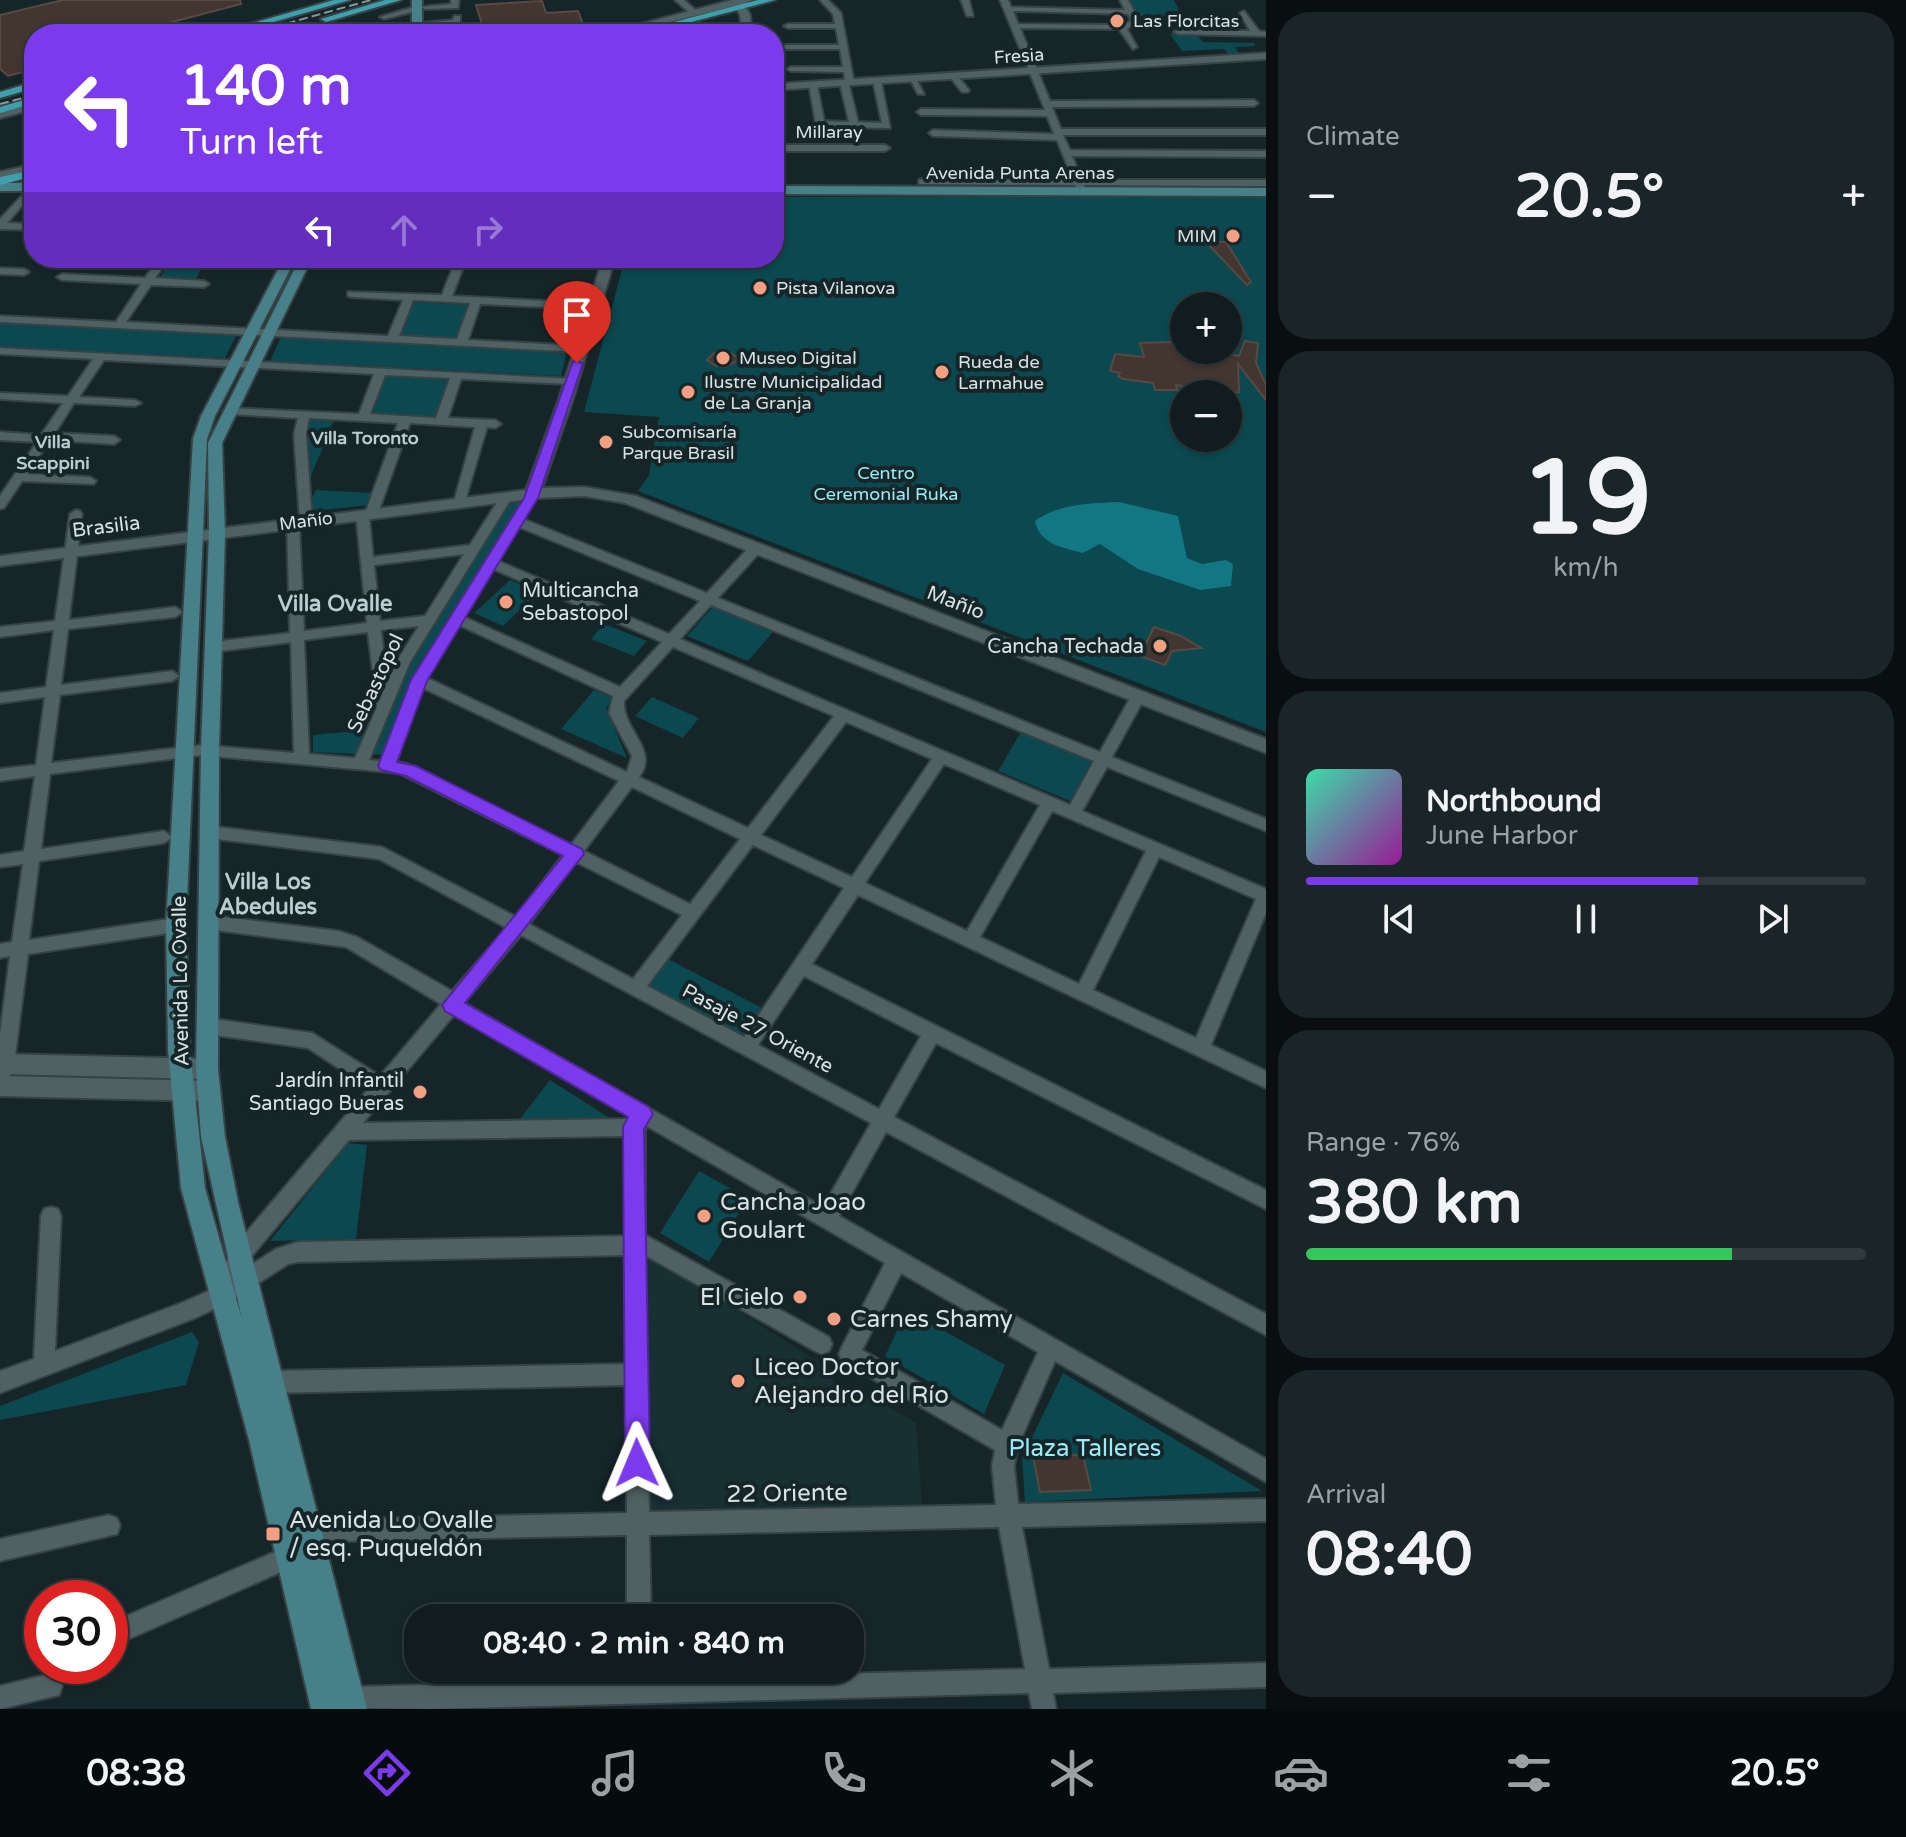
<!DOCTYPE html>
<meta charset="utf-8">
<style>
body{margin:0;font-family:"Varela Round",sans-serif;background:#192527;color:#f1f3f6;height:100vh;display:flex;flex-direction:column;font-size:30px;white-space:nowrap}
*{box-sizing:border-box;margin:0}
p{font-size:26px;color:#9ca1a4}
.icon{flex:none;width:44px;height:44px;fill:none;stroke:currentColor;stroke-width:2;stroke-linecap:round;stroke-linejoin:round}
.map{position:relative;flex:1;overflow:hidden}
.panel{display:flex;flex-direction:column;gap:12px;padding:12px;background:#090f10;width:640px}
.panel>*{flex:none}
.top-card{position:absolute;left:24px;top:24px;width:760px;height:244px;border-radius:32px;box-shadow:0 2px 6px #0004,0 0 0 2px #303a3c;background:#7c3aed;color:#fff;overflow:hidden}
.buttons{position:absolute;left:1170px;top:292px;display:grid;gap:16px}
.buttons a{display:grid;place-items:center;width:72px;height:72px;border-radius:50%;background:#101c1e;box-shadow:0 2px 6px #0004,0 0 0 2px #303a3c;font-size:40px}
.speed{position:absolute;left:24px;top:1580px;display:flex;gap:16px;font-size:40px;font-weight:700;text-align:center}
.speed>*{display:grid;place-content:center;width:104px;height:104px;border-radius:50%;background:#101c1e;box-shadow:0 2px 6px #0004,0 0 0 2px #303a3c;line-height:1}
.speed .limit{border:12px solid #d22;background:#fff;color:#111}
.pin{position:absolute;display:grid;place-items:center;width:68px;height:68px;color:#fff;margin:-82px -34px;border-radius:50% 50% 50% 0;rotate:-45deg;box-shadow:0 0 8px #0007}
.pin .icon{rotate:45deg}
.me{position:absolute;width:88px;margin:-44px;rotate:359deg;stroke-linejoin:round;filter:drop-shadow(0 0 6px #0008)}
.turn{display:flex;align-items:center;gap:28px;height:168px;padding:0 24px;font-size:36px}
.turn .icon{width:104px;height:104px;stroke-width:2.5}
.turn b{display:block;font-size:56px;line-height:68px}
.lanes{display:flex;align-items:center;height:76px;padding:0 24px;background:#0003;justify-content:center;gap:40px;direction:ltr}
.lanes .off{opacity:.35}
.big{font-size:60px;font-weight:700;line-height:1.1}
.panel .widget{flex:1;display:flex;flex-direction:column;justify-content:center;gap:12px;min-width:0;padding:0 28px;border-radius:32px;background:#192527}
.panel .dial{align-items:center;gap:0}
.dial b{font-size:104px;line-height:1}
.song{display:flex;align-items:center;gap:24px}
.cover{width:96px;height:96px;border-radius:12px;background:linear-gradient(135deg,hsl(160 70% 55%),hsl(300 70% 35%))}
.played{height:8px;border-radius:4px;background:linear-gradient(90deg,#7c3aed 70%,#303a3c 70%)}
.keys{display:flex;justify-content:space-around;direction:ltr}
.heat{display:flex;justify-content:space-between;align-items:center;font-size:44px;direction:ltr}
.charge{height:12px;border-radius:6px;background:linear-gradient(90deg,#34c759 76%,#303a3c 0)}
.trip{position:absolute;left:404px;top:1604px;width:460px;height:80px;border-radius:32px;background:#101c1e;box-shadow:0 2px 6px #0004,0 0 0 2px #303a3c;font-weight:700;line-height:80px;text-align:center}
.tab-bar{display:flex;height:128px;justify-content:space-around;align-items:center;background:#060b0c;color:#9ca1a4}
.tab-bar .icon{width:56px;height:56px}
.tab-bar .active{color:#7c3aed}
.tab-bar b{font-size:36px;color:#f1f3f6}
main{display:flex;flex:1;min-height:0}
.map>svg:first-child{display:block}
.built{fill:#173034}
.green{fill:#0b484f;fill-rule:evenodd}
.water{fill:#127783}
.building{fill:#433530;stroke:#584944;stroke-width:2}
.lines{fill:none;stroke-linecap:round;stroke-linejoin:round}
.minor-casing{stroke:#364244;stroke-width:4}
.tertiary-casing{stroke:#364244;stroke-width:4}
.secondary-casing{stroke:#364244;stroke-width:4}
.primary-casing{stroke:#364244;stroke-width:4}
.minor{fill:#506164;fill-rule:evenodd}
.tertiary{fill:#506164;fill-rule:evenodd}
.secondary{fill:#478088;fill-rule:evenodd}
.primary{fill:#3ea0ac;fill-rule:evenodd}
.rail{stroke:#8a9697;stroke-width:2;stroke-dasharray:9 4;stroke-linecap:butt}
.route{fill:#7c3aed;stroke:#51269a;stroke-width:2}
.poi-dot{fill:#f39f82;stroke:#162628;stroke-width:3}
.labels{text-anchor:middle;stroke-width:8;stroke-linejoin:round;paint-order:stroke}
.far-poi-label{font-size:18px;fill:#d9e3e4;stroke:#162628;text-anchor:start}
.far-street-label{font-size:18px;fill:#d9e3e4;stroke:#162628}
.far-neighbourhood-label{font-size:18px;font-weight:bold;fill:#b9cdd0;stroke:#162628}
.far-park-label{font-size:18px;fill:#98ebf7;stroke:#162628}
.street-label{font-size:20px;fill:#d9e3e4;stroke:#162628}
.poi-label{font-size:20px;fill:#d9e3e4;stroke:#162628;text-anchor:end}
.neighbourhood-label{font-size:22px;font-weight:bold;fill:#b9cdd0;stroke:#162628}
.near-poi-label{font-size:24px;fill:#d9e3e4;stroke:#162628;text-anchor:start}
.near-park-label{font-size:24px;fill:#98ebf7;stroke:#162628}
.near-street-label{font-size:24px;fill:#d9e3e4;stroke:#162628}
</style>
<main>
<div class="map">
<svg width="1266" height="1709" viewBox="0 0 1266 1709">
<rect width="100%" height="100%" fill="#162628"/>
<!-- built -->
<path class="built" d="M640 1254 650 1255 833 1371 835 1392 870 1396 916 1423 922 1505 644 1512Z"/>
<!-- green -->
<path class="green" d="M1126 0H1174L1184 20C1167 19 1153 16 1135 16Z
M1170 34 1197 35 1203 42 1254 43 1255 46 1235 47 1240 55 1231 56 1224 49 1182 51Z
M780 197H1266V732L638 491 649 475 659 417 584 412 625 258H774V200ZM1184 306H1228V350H1184ZM1184 394H1228V438H1184Z
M172 258H208L195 280 159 279Z
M413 302 470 305 458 338 400 335Z
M0 322 237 334 225 358 0 347Z
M281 337 567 351 561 376 270 361Z
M385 375 449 379 436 417 370 413Z
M310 419 334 420 309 481 303 434Z
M316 490 372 493 370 505 311 511V499Z
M520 502 427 653 385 755 370 754 419 643 507 503Z
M510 580 539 592 503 626 474 613Z
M713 607 773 632 748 661 687 636Z
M604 624 647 641 634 656 591 639Z
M594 690 614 698 606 708 627 758 561 729Z
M652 697 699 718 683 738 635 716Z
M367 730 358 754 313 752V735Z
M1021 732 1092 761 1070 801 998 771Z
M668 959 762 1008 744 1036 649 986Z
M550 1080 614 1121 516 1124Z
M348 1143 367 1145 356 1239 270 1241Z
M699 1171 748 1198 709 1262 660 1233Z
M907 1310 1005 1365 984 1414 885 1356Z
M192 1332 199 1342 186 1385 0 1420V1406Z
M1063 1373 1262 1491 1025 1502 1022 1458Z"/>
<!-- water -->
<path class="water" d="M1119 502 1178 516 1187 558 1202 564 1226 560 1233 564 1231 586 1200 590 1138 569 1100 544 1083 553C1062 547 1040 545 1035 521 1057 504 1092 503 1119 502Z"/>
<!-- building -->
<path class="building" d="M63 0H240L241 4 126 34H34V69L8 76 0 69V15Z
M542 1 546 13 578 11 586 32 485 34 476 5Z
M1205 241 1226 242 1251 282 1247 285Z
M1245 341 1258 343 1256 363 1266 385V400L1238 364 1239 392 1229 393 1206 392 1205 390 1176 385 1178 390H1155L1153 383 1123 379 1118 376 1120 373 1110 371 1115 354 1144 357 1140 343 1172 342 1184 344V350H1208L1239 356Z
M722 352 731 353 739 360 725 367 716 366 707 360 714 353Z
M1154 627 1181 636 1201 648 1172 651 1165 665 1140 656Z
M1083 1455 1091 1490 1040 1492 1033 1456Z"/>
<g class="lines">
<defs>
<path id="minor" d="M451 0H459L458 8 425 9 421 7 451 4Z
M675 0H684L699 13 692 15Z
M820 0H828L841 13 854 83 849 85 858 122 882 123 873 81 877 78 881 81 890 128 820 127 816 124 809 85 813 82 817 85 824 121 849 122 840 83 845 81 844 72 791 71 787 69 791 67H843L840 49H786L782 47 786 45H839L836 28H788L784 26 788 24H835L833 14Z
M961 0H969L973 16H967Z
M1000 0H1008L1011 7 1125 10 1120 0H1128L1139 20 1127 29 1137 47 1133 49 1119 29 1020 28 1050 101 1254 100 1258 103 1254 106 1052 107 1061 129H1266V135H1063L1070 150 1266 151V157L1072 156 1082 180H1266V186L1084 185 1087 191 1082 194 1079 193 1075 185 919 184V180L922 179 1073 180 1057 140 933 136 929 133 933 130 1054 134 1047 116 921 115 917 112 921 109 1045 110ZM1013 11 1128 14 1131 20 1125 25 1018 24Z
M417 6 420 10 384 19 380 17Z
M1244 11 1259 31 1266 32V36L1178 34 1174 32 1178 30 1250 31 1240 13Z
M454 16H460V24L425 25 421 23 453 20Z
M417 26 420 30 349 33 345 31 349 29Z
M950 74H956L969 90 968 92H962L949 76Z
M909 77H915L924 94H918Z
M34 103V109L0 118V112Z
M774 145H885L890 148 885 151H774Z
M33 184 34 192 7 223 34 224V230L0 229V219Z
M159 258H169L155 278 204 281 209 284 204 287 151 285 126 322 388 336 403 300 352 297 348 296V292L442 295 455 262 438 261 433 258 560 260 565 263 564 265 465 262 452 296 547 301 552 304 547 307 480 304 468 340 581 346 587 349 581 352 0 322V316L116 322 141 284 62 280 57 277 62 274 145 278ZM413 300 470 303 457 339 399 336Z
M0 268 24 269 29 272 24 275 0 274Z
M0 348 575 379V383L571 384 461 379 448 418 495 420 501 424 495 428 487 427 465 501 461 502 455 498 475 427 410 423 378 513 376 516H369L373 557 470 545 501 496 505 495 511 499 410 662 369 760 381 761 412 680 526 495 532 491 538 495 523 519 707 593 751 545H761V551L718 598 1100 752 1133 693H1143L1145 697 1112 757 1266 819V831L1107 767 1082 811 1266 889V913L1211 1045 1266 1071V1088L858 895 812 964 1266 1190V1209L936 1043 894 1117 1266 1314V1335L886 1132 839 1216 1266 1459V1482L1055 1361 1018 1446 1014 1466 1018 1504 1266 1499V1521L1022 1527 1049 1669 1266 1663V1687L1053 1693 1056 1709H1032L1029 1693 431 1709 340 1708 337 1699 340 1690 349 1687 627 1680V1670H651V1679L1025 1669 999 1527 649 1535 651 1618H627V1535L309 1542 301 1539 298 1531 301 1523 309 1520 627 1513 626 1385 271 1393 264 1389 260 1382 264 1375 271 1371 626 1364 625 1255 298 1262 288 1264 229 1302 195 1318 0 1393V1371L34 1359 41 1216 44 1209 51 1207 58 1209 61 1216 55 1351 184 1302 215 1288 232 1249 369 1088 308 1048 207 1034 201 1031 198 1026 201 1021 207 1018 312 1033 380 1076 441 1004 346 947 207 929 201 927 199 922 201 917 207 915 338 931 357 937 452 991 507 928 379 859 209 838 203 836 201 832 203 828 209 826 382 847 516 917 563 855 399 773 202 755 50 774 41 849 164 831 172 837 164 843 39 861 29 940 176 918 182 920 184 925 182 930 176 932 28 954 14 1064 6 1086 0 1088V1034L10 956 0 958V944L12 942 23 864 0 867V855L24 851 35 776 0 781V769L36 765 45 697 0 703V693L46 687 54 630 0 637V627L55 621 70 514 76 510 80 511 82 514 69 620 175 607 182 612 175 617 68 629 61 685 172 671 179 676 172 681 60 695 51 763 202 745 294 753 291 642 212 652 205 647 212 642 290 633 287 523 293 519 299 523 304 631 367 623 356 514 358 511H366L398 423 309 418 306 434 312 522 306 526 300 522 294 434 298 418 229 414 223 411 229 408 359 414 374 374 104 360 79 397 135 400 141 403 135 406 74 403 55 433 114 436 120 440 114 444 50 440 27 474 90 477 96 481 94 484 22 481 4 508 0 509V496L37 442 0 440V432L41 435 63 403 0 399V393L68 396 93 359 0 354ZM385 375 450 378 436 418 370 414ZM519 527 700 601 669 634 498 561ZM464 554 425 616 380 621 374 565ZM493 569 662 642 620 687 464 617ZM711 605 1094 761 1070 805 680 639ZM459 625 613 696 609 713 632 756 627 772 427 678ZM419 626 396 662 387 683 381 630ZM368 632 377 707 355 758 309 754 304 640ZM673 647 834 716 748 828 639 777C660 750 622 730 624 701ZM423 688 619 781 571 845 407 764 396 762ZM846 722 932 759 852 877 761 835ZM944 764 1040 805 967 931 865 883ZM632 787 740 839 690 904 584 851ZM1052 811 1146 851 1079 984 980 937ZM753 845 844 888 744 1037 647 986ZM1159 857 1256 899 1196 1038 1093 990ZM576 862 682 915 633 979 529 924ZM521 935 871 1123 823 1207 464 1003ZM804 976 921 1036 879 1109 758 1045ZM454 1015 630 1117 629 1119 363 1123ZM645 1125 885 1263 842 1347 839 1354 842 1361 995 1450 992 1466 996 1505 649 1512 645 1255 815 1351 822 1354 829 1351 832 1344 829 1337 645 1235ZM625 1136V1236L298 1242 276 1249 243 1270 246 1263 349 1140ZM901 1273 1038 1352 1002 1430 862 1350Z
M109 1515 117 1518 120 1526 117 1534 0 1561V1539Z
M291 1545 299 1548 302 1556 299 1564 110 1647V1623Z
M50 1674 59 1677 62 1686 59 1695 0 1709V1686Z"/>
<path id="tertiary" d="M752 0 744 4 750 15 752 34H742L740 15 735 6 620 34H603L732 0Z
M1266 53V59L774 90V84Z
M34 164V170L0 178V172Z
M603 258H615L572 402 542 488 584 487 636 496 1266 739V753L625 503 584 496 538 498 0 566V556L526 490 558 402Z
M0 1054 207 1059 215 1062 218 1069 215 1076 207 1079 0 1074Z
M0 1076 208 1081 216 1084 219 1091 216 1098 208 1101 0 1096Z"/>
<path id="secondary" d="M412 0H422V34H412Z
M0 183H34V191H0Z
M774 186 1266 188V196L774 194Z
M284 258H296L215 416 207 439 186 925 190 1050 205 1188 242 1319 201 1137 196 1069 201 750 209 533 208 443 300 258H312L222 443 225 533 219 750 218 1069 225 1137 238 1202 367 1709H311L249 1440 181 1188 168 1050 166 925 193 439 201 416Z"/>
<path id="primary" d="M334 0H350L231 34H215Z
M385 0H401L326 22 321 19Z
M758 0H775L645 34H628Z
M616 29 620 34H607Z
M34 82V88L0 98V92Z
M34 97V103L0 113V107Z
M34 170V176L0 185V177Z"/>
</defs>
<!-- minor casing -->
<use href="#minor" class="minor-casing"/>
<!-- tertiary casing -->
<use href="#tertiary" class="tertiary-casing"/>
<!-- secondary casing -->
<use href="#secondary" class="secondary-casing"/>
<!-- primary casing -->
<use href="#primary" class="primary-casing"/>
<!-- minor -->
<use href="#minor" class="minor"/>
<!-- tertiary -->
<use href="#tertiary" class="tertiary"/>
<!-- secondary -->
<use href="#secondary" class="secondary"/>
<!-- primary -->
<use href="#primary" class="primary"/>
<!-- rail -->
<path class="rail" d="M249 34 371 0
M0 104 34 95"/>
</g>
<!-- route -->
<path class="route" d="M573 361 583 363 538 498 427 681 397 762 416 766 582 849 584 854 465 1003 649 1107 653 1114 644 1129 650 1463 646 1472 637 1476 628 1472 625 1463 623 1127 628 1117 445 1011 442 1005 563 856 406 776 381 770 378 766 411 680 524 498Z"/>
<!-- markers -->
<g class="poi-dot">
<circle cx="1117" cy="21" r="8"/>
<circle cx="1233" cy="236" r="8"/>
<circle cx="760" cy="288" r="8"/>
<circle cx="723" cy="358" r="8"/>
<circle cx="942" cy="372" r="8"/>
<circle cx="688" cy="392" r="8"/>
<circle cx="606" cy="442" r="8"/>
<circle cx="506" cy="602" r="8"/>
<circle cx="1160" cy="646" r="8"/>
<circle cx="420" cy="1092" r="8"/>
<circle cx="704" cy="1216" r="8"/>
<circle cx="800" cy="1297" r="8"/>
<circle cx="834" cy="1319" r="8"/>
<circle cx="738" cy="1381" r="8"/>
<rect x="265" y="1526" width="16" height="16" rx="4"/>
</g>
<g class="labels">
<!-- far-poi labels -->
<g class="far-poi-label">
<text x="1133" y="27">Las Florcitas</text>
<text x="1217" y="242" text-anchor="end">MIM</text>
<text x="776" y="294">Pista Vilanova</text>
<text x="739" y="364">Museo Digital</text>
<text x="958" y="368">Rueda de<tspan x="958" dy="21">Larmahue</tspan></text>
<text x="704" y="388">Ilustre Municipalidad<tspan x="704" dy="21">de La Granja</tspan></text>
<text x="622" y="438">Subcomisaría<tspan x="622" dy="21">Parque Brasil</tspan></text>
</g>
<!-- far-street labels -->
<g class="far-street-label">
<text transform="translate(1019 56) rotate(-4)" y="6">Fresia</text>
<text x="829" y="138">Millaray</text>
<text x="1020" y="179">Avenida Punta Arenas</text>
<text transform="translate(306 521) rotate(-7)" y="6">Mañío</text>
</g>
<!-- far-neighbourhood labels -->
<g class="far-neighbourhood-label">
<text x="365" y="444">Villa Toronto</text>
<text x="53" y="448">Villa<tspan x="53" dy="21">Scappini</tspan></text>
</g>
<!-- far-park labels -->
<g class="far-park-label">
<text x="886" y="479">Centro<tspan x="886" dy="21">Ceremonial Ruka</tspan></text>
</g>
<!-- street labels -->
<g class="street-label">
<text transform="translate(106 526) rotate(-7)" y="7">Brasilia</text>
<text transform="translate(956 602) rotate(21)" y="7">Mañío</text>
<text transform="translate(375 683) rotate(-65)" y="7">Sebastopol</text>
<text transform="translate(180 981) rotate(-91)" y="7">Avenida Lo Ovalle</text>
<text transform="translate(758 1028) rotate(28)" y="7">Pasaje 27 Oriente</text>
</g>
<!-- poi labels -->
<g class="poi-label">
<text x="522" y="597" text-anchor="start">Multicancha<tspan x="522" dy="23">Sebastopol</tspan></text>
<text x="1144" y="653">Cancha Techada</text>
<text x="404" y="1087">Jardín Infantil<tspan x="404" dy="23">Santiago Bueras</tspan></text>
</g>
<!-- neighbourhood labels -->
<g class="neighbourhood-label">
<text x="335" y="611">Villa Ovalle</text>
<text x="268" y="889">Villa Los<tspan x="268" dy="25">Abedules</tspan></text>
</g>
<!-- near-poi labels -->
<g class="near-poi-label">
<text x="720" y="1210">Cancha Joao<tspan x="720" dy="28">Goulart</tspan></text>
<text x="784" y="1305" text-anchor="end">El Cielo</text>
<text x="850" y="1327">Carnes Shamy</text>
<text x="754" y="1375">Liceo Doctor<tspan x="754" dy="28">Alejandro del Río</tspan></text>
<text x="289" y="1528">Avenida Lo Ovalle<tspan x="289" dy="28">/ esq. Puqueldón</tspan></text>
</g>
<!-- near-park labels -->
<g class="near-park-label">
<text x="1085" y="1456">Plaza Talleres</text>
</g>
<!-- near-street labels -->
<g class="near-street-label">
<text transform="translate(787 1493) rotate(-1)" y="8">22 Oriente</text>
</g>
</g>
</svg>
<div class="buttons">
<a>+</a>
<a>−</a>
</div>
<div class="speed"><div class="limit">30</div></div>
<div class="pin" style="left:577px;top:363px;background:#d93025"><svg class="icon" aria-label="arrive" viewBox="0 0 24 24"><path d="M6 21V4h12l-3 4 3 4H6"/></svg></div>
<svg class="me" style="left:637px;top:1463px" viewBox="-20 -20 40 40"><path d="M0-17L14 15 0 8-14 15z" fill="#7c3aed" stroke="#fff" stroke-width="4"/></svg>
<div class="trip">08:40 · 2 min · 840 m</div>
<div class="top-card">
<div class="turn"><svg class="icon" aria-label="left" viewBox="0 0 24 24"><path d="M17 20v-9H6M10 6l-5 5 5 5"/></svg><div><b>140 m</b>Turn left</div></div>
<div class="lanes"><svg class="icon" aria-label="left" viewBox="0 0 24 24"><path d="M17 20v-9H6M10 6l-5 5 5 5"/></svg><svg class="icon off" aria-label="ahead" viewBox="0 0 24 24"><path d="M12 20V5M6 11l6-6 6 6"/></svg><svg class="icon off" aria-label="right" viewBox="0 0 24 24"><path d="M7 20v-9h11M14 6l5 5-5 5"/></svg></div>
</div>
</div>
<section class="panel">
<div class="widget"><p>Climate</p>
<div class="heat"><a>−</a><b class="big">20.5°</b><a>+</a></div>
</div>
<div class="widget dial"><b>19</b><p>km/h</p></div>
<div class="widget">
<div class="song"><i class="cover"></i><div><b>Northbound</b><p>June Harbor</p></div></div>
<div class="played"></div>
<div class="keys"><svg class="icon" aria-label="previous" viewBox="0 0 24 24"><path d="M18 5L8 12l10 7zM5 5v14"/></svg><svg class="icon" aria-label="pause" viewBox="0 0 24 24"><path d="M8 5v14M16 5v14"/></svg><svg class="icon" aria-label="next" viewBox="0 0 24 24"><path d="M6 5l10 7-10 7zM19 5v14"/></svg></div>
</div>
<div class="widget"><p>Range · 76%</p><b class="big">380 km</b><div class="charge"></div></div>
<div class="widget"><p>Arrival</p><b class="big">08:40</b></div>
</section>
</main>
<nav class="tab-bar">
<b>08:38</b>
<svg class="icon active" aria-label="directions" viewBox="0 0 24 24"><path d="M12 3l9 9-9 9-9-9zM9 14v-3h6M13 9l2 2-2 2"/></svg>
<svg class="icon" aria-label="music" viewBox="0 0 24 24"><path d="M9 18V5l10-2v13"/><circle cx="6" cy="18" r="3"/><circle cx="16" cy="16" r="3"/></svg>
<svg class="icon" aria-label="phone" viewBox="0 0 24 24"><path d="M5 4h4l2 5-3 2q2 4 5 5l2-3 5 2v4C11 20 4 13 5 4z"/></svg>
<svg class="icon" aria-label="climate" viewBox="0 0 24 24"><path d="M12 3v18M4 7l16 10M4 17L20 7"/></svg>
<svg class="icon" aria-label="car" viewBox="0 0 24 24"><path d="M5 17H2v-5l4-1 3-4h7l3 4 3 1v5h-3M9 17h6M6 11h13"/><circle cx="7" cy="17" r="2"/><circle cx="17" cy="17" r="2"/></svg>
<svg class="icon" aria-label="filters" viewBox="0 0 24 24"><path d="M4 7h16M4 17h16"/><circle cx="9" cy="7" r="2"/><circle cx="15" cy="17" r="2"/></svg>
<b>20.5°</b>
</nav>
